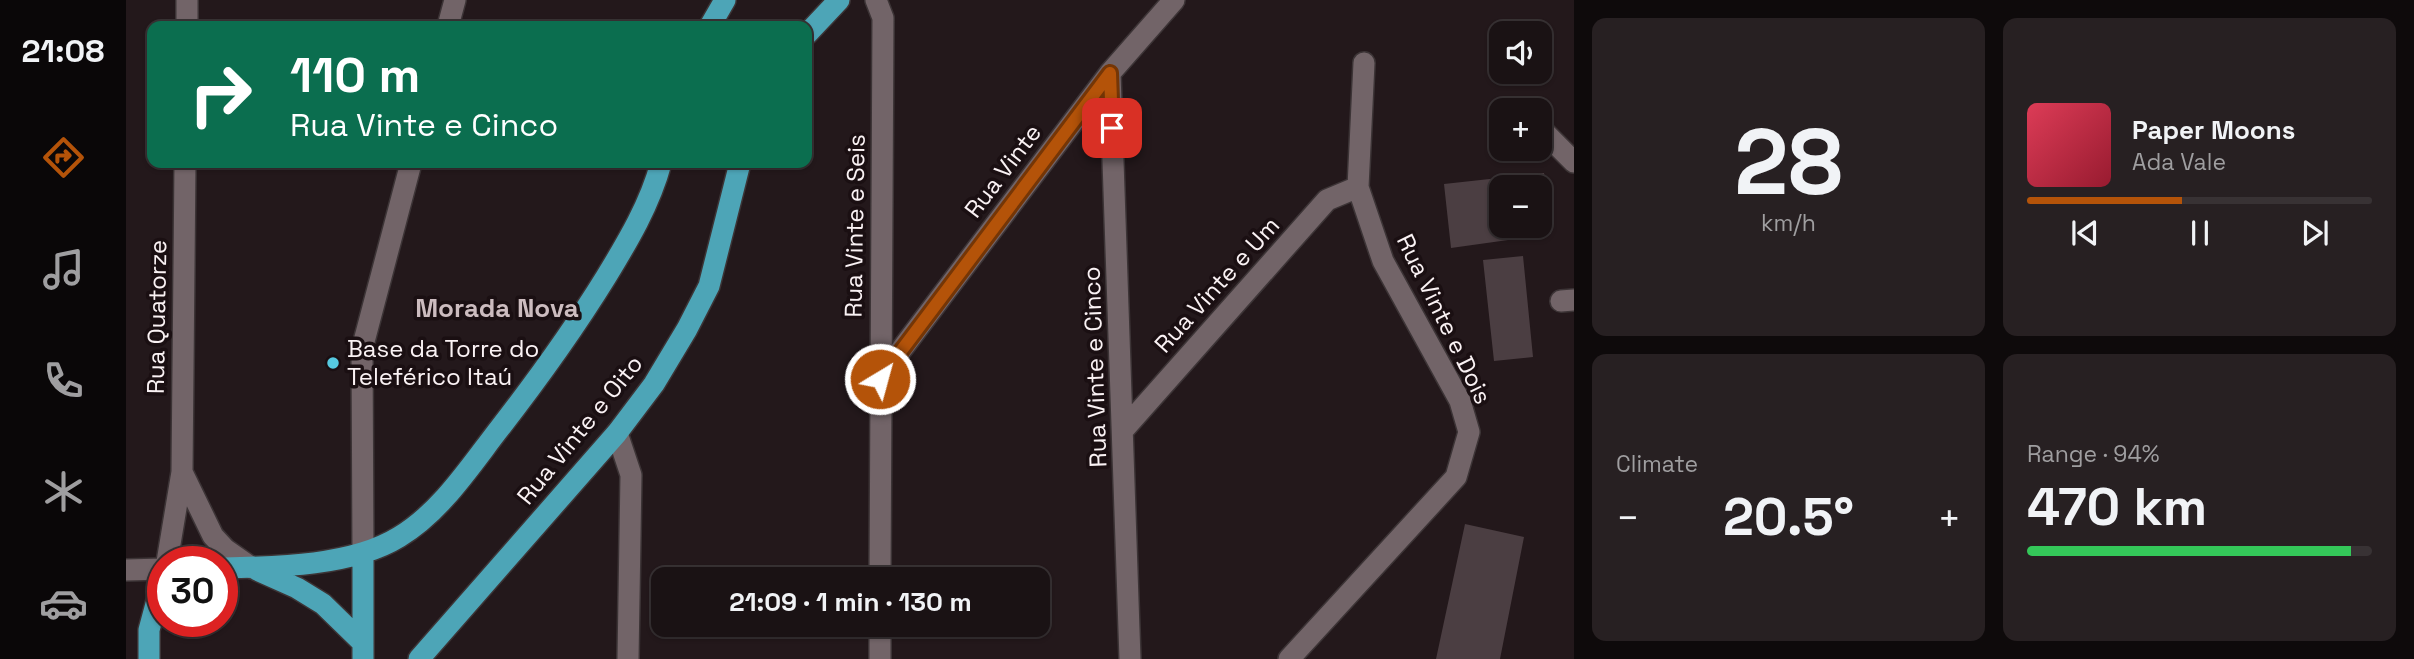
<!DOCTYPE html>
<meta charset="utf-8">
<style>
body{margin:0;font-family:"Space Grotesk",sans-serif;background:#272022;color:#f1f3f6;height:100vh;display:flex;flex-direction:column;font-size:26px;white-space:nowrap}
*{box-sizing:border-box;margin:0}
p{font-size:23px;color:#9f9ea0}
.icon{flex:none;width:38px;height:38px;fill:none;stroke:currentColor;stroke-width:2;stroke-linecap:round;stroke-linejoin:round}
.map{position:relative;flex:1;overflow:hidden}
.panel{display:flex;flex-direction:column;gap:18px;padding:18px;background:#0e0a0b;width:840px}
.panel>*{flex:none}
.top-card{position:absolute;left:21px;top:21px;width:665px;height:147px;border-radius:14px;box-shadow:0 2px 5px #0004,0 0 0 2px #383234;background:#0b6e4f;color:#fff;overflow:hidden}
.buttons{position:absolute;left:1363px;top:21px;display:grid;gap:14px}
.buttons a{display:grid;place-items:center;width:63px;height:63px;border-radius:14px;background:#1a1214;box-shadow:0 2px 5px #0004,0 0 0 2px #383234;font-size:35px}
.speed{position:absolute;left:21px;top:546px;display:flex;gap:14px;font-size:35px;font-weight:700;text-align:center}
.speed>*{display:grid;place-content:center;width:91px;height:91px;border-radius:50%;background:#1a1214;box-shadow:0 2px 5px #0004,0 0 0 2px #383234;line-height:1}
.speed .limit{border:10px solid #d22;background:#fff;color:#111}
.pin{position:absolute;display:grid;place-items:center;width:60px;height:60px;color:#fff;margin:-30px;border-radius:14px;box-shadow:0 4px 10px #0006}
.me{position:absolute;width:77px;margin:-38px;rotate:37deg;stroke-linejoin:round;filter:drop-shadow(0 0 5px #0008)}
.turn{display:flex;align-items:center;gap:24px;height:147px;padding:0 28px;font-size:32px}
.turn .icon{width:91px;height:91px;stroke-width:2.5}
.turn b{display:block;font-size:49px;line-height:60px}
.big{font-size:52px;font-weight:700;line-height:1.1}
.panel .card{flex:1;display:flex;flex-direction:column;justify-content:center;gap:10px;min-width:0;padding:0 24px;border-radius:14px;background:#272022}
.panel .dial{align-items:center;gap:0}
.dial b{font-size:91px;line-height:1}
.song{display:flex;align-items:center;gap:21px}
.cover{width:84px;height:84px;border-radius:10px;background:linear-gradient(135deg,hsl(350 70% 55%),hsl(350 70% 35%))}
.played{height:7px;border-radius:4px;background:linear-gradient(90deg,#b45309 45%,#383234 45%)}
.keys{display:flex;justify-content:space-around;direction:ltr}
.heat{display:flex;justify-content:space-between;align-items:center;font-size:38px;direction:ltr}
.charge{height:10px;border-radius:5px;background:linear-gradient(90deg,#34c759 94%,#383234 0)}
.panel .tiles{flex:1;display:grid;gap:18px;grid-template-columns:repeat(2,1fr)}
.trip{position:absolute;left:525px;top:567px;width:399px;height:70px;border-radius:14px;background:#1a1214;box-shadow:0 2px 5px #0004,0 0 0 2px #383234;font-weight:700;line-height:70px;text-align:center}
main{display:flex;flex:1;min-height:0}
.tabs{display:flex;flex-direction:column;width:126px;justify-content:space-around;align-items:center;background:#0a0708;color:#9f9ea0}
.tabs .icon{width:49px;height:49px}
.tabs .on{color:#b45309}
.tabs b{font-size:32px;color:#f1f3f6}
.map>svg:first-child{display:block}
.building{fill:#4b3e42;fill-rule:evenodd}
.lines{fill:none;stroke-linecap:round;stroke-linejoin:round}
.minor-casing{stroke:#3c3436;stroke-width:24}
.major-casing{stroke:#3c3436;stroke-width:24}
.minor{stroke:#726468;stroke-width:21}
.major{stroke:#4da5b7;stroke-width:21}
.route-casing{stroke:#753606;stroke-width:18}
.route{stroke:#b45309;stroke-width:12}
.poi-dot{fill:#56c9e0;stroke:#1a0f12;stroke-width:2.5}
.labels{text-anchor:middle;stroke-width:7;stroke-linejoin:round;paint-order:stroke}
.street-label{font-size:24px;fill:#faf2f4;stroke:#1a0f12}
.poi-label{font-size:24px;fill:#faf2f4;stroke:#1a0f12;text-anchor:start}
.neighbourhood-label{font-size:26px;font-weight:bold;fill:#ccbcbf;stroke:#1a0f12}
</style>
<main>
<nav class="tabs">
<b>21:08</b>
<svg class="icon on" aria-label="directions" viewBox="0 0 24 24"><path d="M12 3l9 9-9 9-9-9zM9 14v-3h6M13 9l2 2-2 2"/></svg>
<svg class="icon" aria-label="music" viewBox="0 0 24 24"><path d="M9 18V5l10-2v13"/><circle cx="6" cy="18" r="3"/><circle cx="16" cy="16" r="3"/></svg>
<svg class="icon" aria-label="phone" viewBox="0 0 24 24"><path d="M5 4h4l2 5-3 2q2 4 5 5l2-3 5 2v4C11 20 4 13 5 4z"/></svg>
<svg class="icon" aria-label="climate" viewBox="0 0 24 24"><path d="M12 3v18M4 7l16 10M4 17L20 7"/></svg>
<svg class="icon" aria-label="car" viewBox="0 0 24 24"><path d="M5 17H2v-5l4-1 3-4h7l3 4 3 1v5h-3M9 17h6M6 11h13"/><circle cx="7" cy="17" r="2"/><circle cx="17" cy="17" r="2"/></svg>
</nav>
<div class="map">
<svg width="1448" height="659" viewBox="0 0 1448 659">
<rect width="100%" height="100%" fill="#23181b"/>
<!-- building -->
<path class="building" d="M1418 173 1425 234 1325 248 1318 184ZM1376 187H1414V226H1376Z
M1397 256 1407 357 1368 361 1357 260Z
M1339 524 1398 537 1374 659H1310Z"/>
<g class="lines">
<defs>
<path id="minor" d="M750 0 757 18 754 579
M61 26V0
M322 26 329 0
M984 73 1004 659
M1416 130 1448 162
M1435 301 1448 300
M754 378 984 73 1048 0
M998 429 1201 200 1232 187
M491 433 505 475 502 659
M56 472 87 536 99 549 126 568
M237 553 236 349 285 163
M41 562 56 472 59 163
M0 570 37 569
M754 625V659
M1163 659 1330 477 1343 432 1334 401 1257 261 1232 187 1238 63"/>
<path id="major" d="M584 26 599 0
M681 34 713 0
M96 568C150 567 226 566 273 537 313 513 341 471 370 433 409 383 446 332 480 277 502 241 524 204 535 163
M131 570 171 588 197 604 237 643
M23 659V630L37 578
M237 659V553
M293 659 491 433 528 384 561 329 583 286 614 163"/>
</defs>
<!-- minor casing -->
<use href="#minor" class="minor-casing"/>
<!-- major casing -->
<use href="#major" class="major-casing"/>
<!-- minor -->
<use href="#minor" class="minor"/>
<!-- major -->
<use href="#major" class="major"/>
</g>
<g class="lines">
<defs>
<path id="route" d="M754 379 984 73 986 128"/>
</defs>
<!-- route casing -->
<use href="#route" class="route-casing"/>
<!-- route -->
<use href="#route" class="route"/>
</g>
<!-- markers -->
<circle class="poi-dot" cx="207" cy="363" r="7"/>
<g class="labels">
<!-- street labels -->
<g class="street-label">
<text transform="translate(877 171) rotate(-53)" y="8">Rua Vinte</text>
<text transform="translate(729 226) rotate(-89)" y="8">Rua Vinte e Seis</text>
<text transform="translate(1091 285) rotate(-48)" y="8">Rua Vinte e Um</text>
<text transform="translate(31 317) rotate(-89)" y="8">Rua Quatorze</text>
<text transform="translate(1318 319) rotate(64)" y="8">Rua Vinte e Dois</text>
<text transform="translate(969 367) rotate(-92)" y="8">Rua Vinte e Cinco</text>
<text transform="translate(454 430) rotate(-51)" y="8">Rua Vinte e Oito</text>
</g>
<!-- poi labels -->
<g class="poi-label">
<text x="221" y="357">Base da Torre do<tspan x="221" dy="28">Teleférico Itaú</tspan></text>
</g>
<!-- neighbourhood labels -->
<g class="neighbourhood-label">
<text x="371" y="317">Morada Nova</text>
</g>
</g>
</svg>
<div class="buttons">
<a><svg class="icon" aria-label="sound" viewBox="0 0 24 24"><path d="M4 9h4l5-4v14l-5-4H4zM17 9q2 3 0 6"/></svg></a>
<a>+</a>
<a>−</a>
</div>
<div class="speed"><div class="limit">30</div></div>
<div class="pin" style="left:986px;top:128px;background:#d93025"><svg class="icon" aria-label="arrive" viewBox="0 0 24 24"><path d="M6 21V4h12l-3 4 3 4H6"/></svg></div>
<svg class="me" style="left:754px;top:379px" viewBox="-20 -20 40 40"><circle r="17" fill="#b45309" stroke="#fff" stroke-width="3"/><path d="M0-11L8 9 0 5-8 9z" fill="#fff"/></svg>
<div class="trip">21:09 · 1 min · 130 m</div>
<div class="top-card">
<div class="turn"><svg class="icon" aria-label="right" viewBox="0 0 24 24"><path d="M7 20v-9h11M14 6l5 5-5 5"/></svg><div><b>110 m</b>Rua Vinte e Cinco</div></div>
</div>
</div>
<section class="panel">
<div class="tiles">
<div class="card dial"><b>28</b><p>km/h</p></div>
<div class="card">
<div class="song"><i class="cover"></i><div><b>Paper Moons</b><p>Ada Vale</p></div></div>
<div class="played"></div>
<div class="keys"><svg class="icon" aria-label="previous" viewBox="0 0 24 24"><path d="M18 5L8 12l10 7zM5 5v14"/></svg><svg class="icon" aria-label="pause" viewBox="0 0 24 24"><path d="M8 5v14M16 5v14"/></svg><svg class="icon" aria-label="next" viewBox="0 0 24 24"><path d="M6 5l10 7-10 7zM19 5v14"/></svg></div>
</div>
<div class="card"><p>Climate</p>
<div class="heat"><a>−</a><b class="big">20.5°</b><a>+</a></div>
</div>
<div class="card"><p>Range · 94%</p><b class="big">470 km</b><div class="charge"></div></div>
</div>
</section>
</main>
